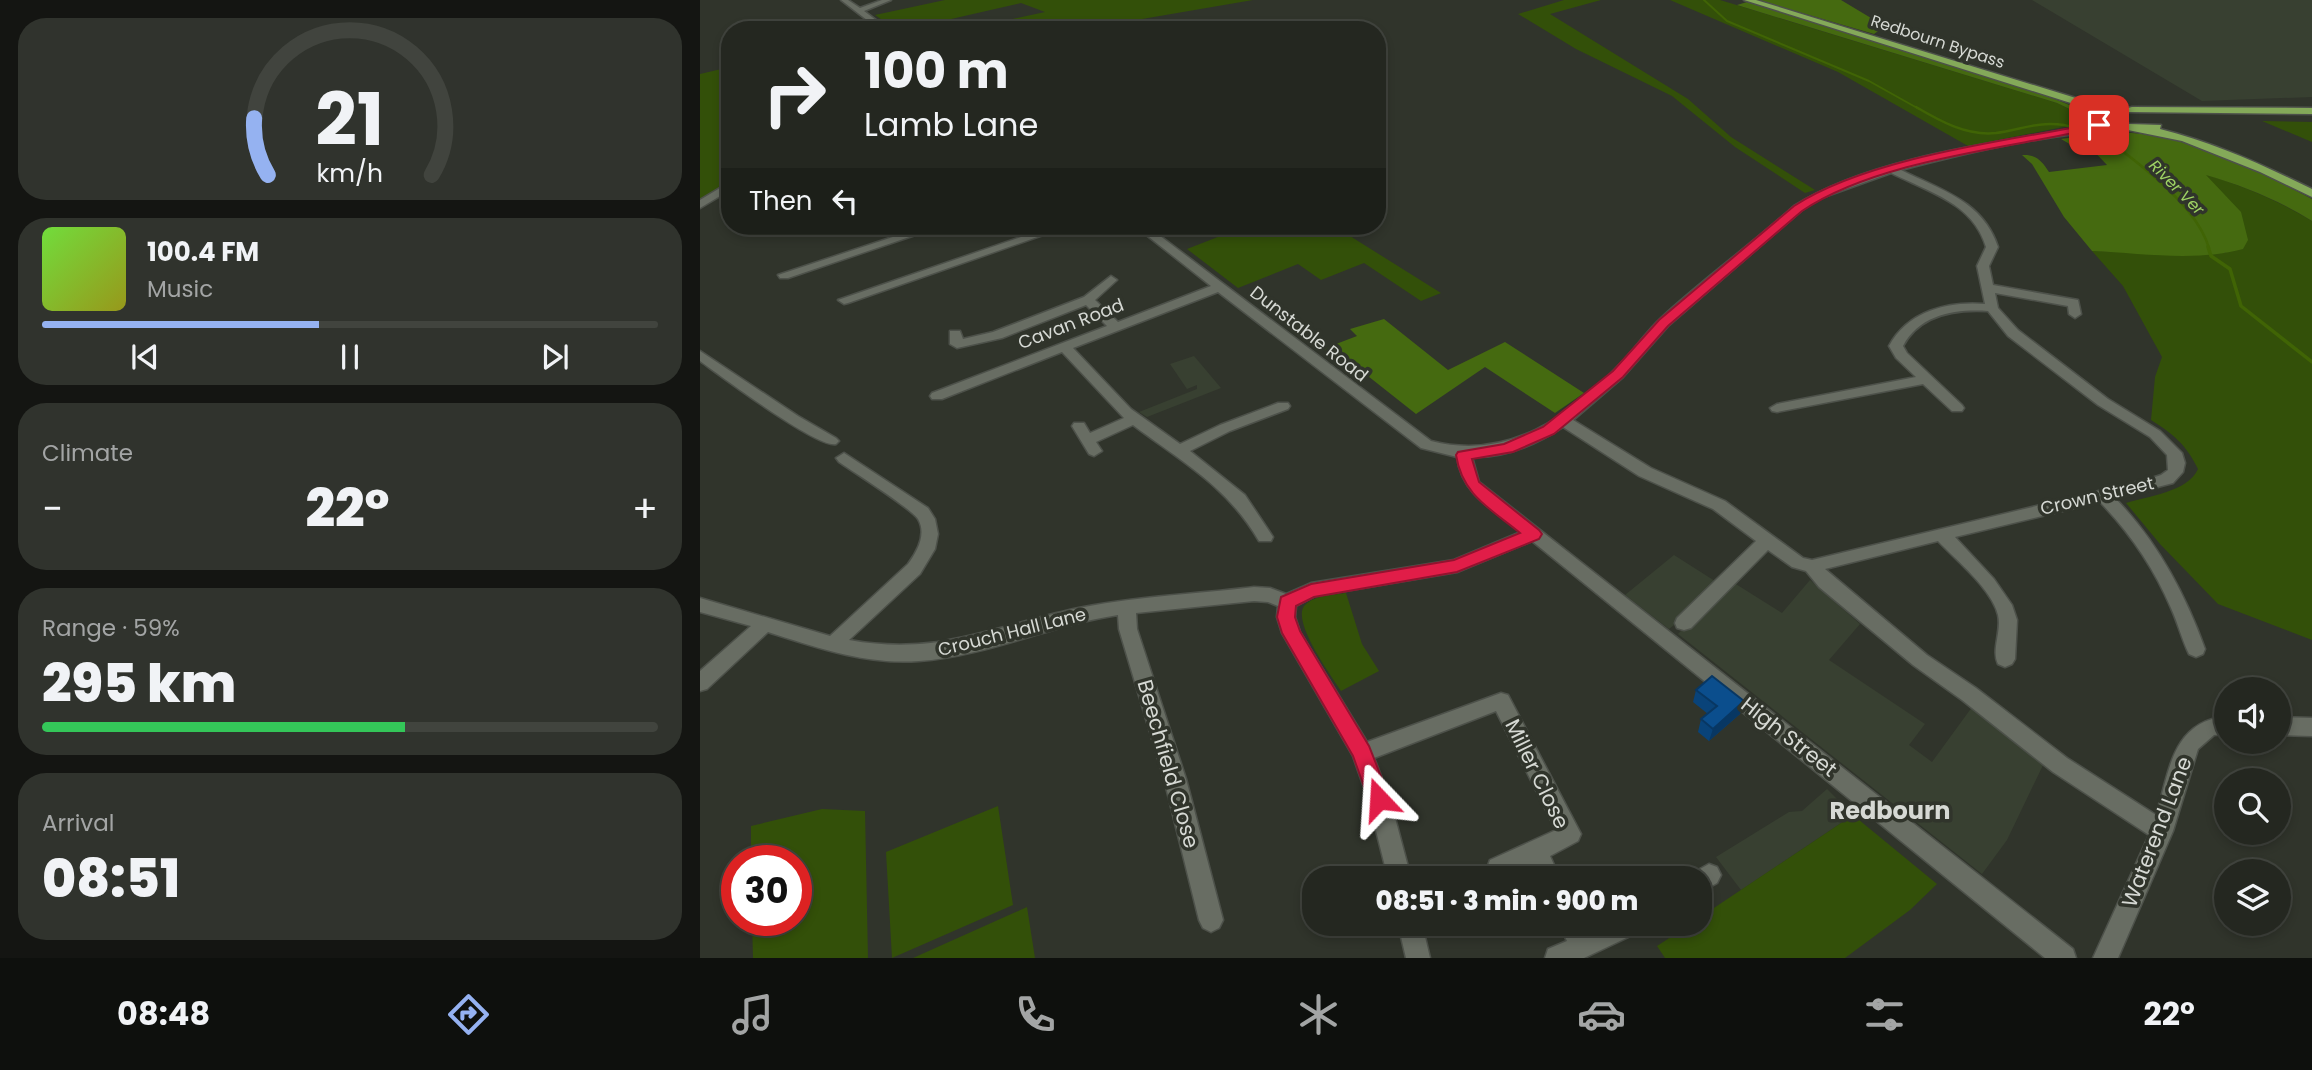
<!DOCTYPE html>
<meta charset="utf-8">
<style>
body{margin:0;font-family:Poppins,sans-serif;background:#30332d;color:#f1f3f6;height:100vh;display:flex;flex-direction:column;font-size:26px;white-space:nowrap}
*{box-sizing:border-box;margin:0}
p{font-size:23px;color:#a3a5a5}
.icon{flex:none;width:38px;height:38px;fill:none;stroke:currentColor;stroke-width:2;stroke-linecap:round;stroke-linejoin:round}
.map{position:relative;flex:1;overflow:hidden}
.details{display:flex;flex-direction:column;gap:18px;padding:18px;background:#141512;width:700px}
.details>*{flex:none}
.top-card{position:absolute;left:21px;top:21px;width:665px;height:214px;border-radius:28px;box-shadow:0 4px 10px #0003,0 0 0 2px #41443e;background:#242720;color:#f1f3f6;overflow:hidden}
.tools{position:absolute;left:1514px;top:677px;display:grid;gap:14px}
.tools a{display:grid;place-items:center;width:77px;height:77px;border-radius:50%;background:#242720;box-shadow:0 4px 10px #0003,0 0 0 2px #41443e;font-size:35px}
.speed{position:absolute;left:21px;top:845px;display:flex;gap:14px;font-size:35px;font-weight:700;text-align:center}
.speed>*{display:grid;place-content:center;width:91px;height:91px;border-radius:50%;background:#242720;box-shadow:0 4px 10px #0003,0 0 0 2px #41443e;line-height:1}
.speed .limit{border:10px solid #d22;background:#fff;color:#111}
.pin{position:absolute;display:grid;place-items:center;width:60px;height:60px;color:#fff;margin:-30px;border-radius:14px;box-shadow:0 4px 10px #0006}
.me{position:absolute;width:77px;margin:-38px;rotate:340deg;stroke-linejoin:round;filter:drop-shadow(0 0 5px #0008)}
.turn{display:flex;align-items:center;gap:24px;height:147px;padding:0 28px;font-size:32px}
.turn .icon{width:91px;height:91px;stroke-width:2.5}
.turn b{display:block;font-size:49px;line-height:60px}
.then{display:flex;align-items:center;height:66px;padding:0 28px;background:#0003;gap:14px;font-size:26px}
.big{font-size:52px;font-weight:800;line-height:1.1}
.details .tile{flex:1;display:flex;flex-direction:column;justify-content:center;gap:10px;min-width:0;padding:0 24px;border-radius:28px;background:#30332d}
.details .dial{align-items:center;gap:0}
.dial svg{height:182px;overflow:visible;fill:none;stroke:#41443e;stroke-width:7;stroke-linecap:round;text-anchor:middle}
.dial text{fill:#f1f3f6;stroke:none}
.song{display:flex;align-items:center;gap:21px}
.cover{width:84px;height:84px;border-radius:10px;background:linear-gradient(135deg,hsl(100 70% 55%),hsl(60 70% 35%))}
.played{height:7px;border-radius:4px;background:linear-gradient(90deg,#95b2f1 45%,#41443e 45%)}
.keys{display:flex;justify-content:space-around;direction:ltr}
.heat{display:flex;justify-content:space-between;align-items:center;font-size:38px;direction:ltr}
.charge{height:10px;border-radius:5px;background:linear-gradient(90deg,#34c759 59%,#41443e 0)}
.trip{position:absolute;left:602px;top:866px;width:410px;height:70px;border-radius:28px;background:#242720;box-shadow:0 4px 10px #0003,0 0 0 2px #41443e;font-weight:800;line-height:70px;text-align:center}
.tab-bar{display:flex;height:112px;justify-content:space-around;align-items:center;background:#0e100d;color:#a3a5a5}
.tab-bar .icon{width:49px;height:49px}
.tab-bar .selected{color:#95b2f1}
.tab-bar b{font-size:32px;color:#f1f3f6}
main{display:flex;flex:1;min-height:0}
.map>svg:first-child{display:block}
.built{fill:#384031}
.green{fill:#335009}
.forest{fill:#456a10}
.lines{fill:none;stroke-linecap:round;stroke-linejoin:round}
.stream-far2{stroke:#406405;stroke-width:2}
.stream-far1{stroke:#406405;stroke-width:2.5}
.stream{stroke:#406405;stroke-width:3.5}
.minor-casing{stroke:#4d514a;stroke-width:3}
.major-casing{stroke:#4d514a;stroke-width:3}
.minor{fill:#686d63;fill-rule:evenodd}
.major{fill:#84a959;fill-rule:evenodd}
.wall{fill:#094379}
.shaded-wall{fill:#083763}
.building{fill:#0b4e8d;stroke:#083763;stroke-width:2}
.route{fill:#e11d48;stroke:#92132f;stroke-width:2}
.labels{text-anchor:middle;stroke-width:7;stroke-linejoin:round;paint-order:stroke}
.far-street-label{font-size:16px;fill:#d6d9d4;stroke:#30342b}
.far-water-label{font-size:16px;font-style:italic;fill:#9ed364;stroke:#30342b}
.street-label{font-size:18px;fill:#d6d9d4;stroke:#30342b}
.near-street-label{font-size:21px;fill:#d6d9d4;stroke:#30342b}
.near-quarter-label{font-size:24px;font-weight:bold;fill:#d6d9d4;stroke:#30342b}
</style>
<main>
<section class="details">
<div class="tile dial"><svg viewBox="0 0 100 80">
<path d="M14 69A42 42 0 1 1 86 69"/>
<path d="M14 69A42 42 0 0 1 8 44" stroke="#95b2f1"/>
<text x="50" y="56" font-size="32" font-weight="700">21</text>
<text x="50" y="72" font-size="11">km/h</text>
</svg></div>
<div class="tile">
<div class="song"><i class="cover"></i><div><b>100.4 FM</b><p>Music</p></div></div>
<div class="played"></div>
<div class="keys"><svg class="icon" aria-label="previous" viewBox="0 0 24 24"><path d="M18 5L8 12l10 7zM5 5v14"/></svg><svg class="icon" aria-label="pause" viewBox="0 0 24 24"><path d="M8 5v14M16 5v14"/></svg><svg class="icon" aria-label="next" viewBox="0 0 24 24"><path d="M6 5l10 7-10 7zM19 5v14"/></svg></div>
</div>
<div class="tile"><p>Climate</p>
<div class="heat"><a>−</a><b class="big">22°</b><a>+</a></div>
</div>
<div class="tile"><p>Range · 59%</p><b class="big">295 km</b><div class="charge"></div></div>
<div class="tile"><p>Arrival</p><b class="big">08:51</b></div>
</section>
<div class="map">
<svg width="1612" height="958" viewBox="0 0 1612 958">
<rect width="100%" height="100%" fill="#30342b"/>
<!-- built -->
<path class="built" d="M1332 0H1612V97L1502 101Z
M494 356 521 388 447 417 439 412 497 389V385L487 389 470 364Z
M974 555 1018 583 998 606 969 629 925 595Z
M1110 580 1160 624 1129 660 1225 724 1209 745 1232 762 1275 703 1345 761 1307 840 1282 874 978 634 1031 581 1082 613Z
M1127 789 1153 815 1041 890 1016 857 1089 812 1102 811Z"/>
<!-- green -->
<path class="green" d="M245 0H553L378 30H281L276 27 345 12 321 3 203 30H197L175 15Z
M864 0H901L850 14 988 99 1031 137 1115 190 1105 193 1035 147 972 96 876 49 818 14Z
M970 0H1020L1357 103 1376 112 1384 119 1378 124 1268 146 1138 72Z
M30 67V180L0 200V74Z
M1562 121 1612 122V142Z
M1505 174C1543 186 1577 200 1612 221V640L1518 604 1460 544 1426 503C1448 496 1488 492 1498 469 1485 443 1474 435 1451 420L1455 377 1462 357 1423 286 1392 251 1526 253Z
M546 226H634L741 293 721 301 664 263 621 280 598 264 538 288 487 249Z
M646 593 662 644 679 671 641 691C632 677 590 620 605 605 615 595 633 595 646 593Z
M298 806 313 905 192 958 186 852Z
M122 809 165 811 168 958H53L52 921 96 920V861H51V826Z
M1153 815 1237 884 1210 910 1145 958H965L957 946 991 924H999V918Z
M327 907 335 958H213Z"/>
<!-- forest -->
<path class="forest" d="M1057 0H1141L1176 21 1181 29 1174 34Z
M1047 2 1342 94 1387 112 1392 117 1391 122 1386 126 1378 124 1384 118 1376 112 1357 103 1037 5Z
M1411 132C1484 132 1549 166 1612 199V221C1578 200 1544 186 1506 175L1541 212 1548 240 1543 249C1495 262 1441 253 1392 251L1364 217 1332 164 1322 155C1336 154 1342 161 1349 172L1407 165 1387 144 1373 146 1361 139Z
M684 319 748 370 805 342 884 393 855 413 785 367 716 414 654 365 646 367 623 349 657 336 650 329Z"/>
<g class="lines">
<!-- stream-far2 -->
<path class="stream-far2" d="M1004 0 1027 21 1169 81 1219 109"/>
<!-- stream-far1 -->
<path class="stream-far1" d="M1216 107C1240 121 1266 136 1296 133 1320 130 1337 121 1364 125 1404 133 1429 155 1459 181 1480 200 1501 222 1509 248"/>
<!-- stream -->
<path class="stream" d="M1508 247 1511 256 1530 269 1541 306 1612 362"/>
<defs>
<path id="minor" d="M141 0H148L160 8 182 0H191L164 11 189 30H180Z
M1394 125 1429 124 1434 127 1429 130C1354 132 1274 151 1201 170 1241 190 1283 201 1298 247L1289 266 1293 285 1378 300 1381 314 1375 318 1369 314 1368 306 1295 293 1298 308 1318 330 1408 399 1460 431 1482 453 1485 463 1483 472 1473 483 1415 498C1457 541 1485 593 1505 649L1503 654 1496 657 1489 654C1482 640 1478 623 1471 608 1454 568 1430 533 1400 502L1255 537 1294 579 1312 605 1317 620 1315 659 1312 664 1305 667 1298 664C1291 650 1302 631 1298 615 1292 589 1256 560 1238 541L1125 569 1227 655 1276 688 1367 758 1456 815C1470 771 1471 723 1526 716V734L1514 735 1498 749 1473 831 1418 958H1393L1449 835 1353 772 1262 700 1213 665 1119 587 1106 571 1092 567 1068 550 991 628 984 630 977 628 975 623 977 618 1056 541 1013 509 939 476 863 427C837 444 804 458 772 457L779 482 1373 949 1376 958H1345L832 541 757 572 615 596 596 606 595 617 600 632 667 742 801 693 808 695 881 834 878 841 850 856 860 878H837L831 865 796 878 790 876 787 868 790 860 856 830 796 711 674 758 690 799 711 878H688L668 799 653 756 582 633 577 617 578 606 568 602 554 601 436 613 437 629 486 779 523 920 519 928 511 932 503 928 499 920 464 779 419 629 418 615C351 625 287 656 219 661 167 665 118 648 68 632L7 689 0 691V671L51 626 0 612V598L130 636 208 564C217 552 227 534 218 519 212 509 152 471 139 462L136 458 144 453 228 508 235 519 238 534 235 549 220 574 149 640C242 657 297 624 384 607 440 596 498 594 554 587L570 588 586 594 611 583 754 560 821 532C793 509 762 495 757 457L721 448 518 292 373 348 431 409 480 444 520 425 578 403H588L590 406 588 409 530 431 490 451 545 495 573 537 571 541H559C527 486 482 462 433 425L396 442 402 451 394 456 389 454 372 426 374 423H384L390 433 424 418 362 352 242 399H232L230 396 232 393 407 326 386 305 302 338 257 348 250 344V331H260L263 339 293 332 384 297 411 276 417 280 395 300 418 322 511 286 435 226H447L731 441C808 461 870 417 921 363 935 349 946 332 960 319 1003 279 1051 245 1094 206 1173 156 1302 142 1394 125ZM1191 173C1229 192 1273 203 1286 247L1277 266 1285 304C1248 301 1208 311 1189 346L1196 358 1216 377 1077 404 1070 408 1072 411 1077 412 1223 384 1252 411H1262L1264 408 1262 405 1207 353 1203 346C1220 314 1256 309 1288 311L1308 336 1398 405 1450 437 1467 455 1468 470 1461 475 1449 479 1112 560 1103 558 1025 501 951 468 873 420 923 377 969 325 1102 210 1121 198Z
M30 182V190L0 208V200Z
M97 226H114L105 230H97Z
M115 226H127L130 229 124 232Z
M226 226H242L88 278H80L78 275Z
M353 226H369L148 303 144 304 138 300Z
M0 351 98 416 136 438 139 441 136 444C118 449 21 376 0 361Z
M1578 717 1612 718V736L1578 735Z
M1009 864 1017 867 1021 875 1017 883 999 893V878H989L991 874Z
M698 924H722L730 958H706Z
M859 924H884L888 931 904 924H943L939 932 884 958H845L848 949 867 941Z"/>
<path id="major" d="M1044 0H1056L1379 99 1420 109 1415 112 1374 104Z
M1432 107 1612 108V114L1428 112V108Z
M1400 114H1408L1429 124 1461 125 1460 129C1513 142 1563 165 1612 189V197L1560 172 1482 141 1418 128 1400 118Z"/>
</defs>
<!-- minor casing -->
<use href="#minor" class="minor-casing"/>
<!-- major casing -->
<use href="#major" class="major-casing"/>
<!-- minor -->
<use href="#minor" class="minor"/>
<!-- major -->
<use href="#major" class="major"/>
</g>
<!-- wall -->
<path class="wall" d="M996 690 1040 714 1009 741 998 732 1001 719 1008 714 993 702Z"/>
<!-- shaded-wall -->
<path class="shaded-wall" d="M1044 701 1040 714 1009 741 1013 729Z"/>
<!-- building -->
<path class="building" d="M1012 676 1044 701 1013 729 1001 719 1017 706 996 690Z"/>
<!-- route -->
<path class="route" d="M1399 123 1404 125 1402 127C1312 148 1179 159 1102 211L968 326 923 377 854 434 813 452 772 459 779 482 839 530 842 534 839 539 757 572 614 597 596 606 595 617 600 631 669 746 690 799 687 806 679 809 671 806 653 756 582 633 577 617 581 597 611 584 754 560 820 533C791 509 762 495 756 455L758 452 804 444 843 427 913 371 959 320 1094 206C1169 157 1310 140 1399 123Z"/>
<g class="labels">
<!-- far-street labels -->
<g class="far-street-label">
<text transform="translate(1238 41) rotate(18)" y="6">Redbourn Bypass</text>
</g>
<!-- far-water labels -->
<g class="far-water-label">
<text transform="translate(1477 187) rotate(45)" y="6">River Ver</text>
</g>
<!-- street labels -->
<g class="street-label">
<text transform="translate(371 324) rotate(-21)" y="6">Cavan Road</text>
<text transform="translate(609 334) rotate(38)" y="6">Dunstable Road</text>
<text transform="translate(1397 496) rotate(-13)" y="6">Crown Street</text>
<text transform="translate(312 632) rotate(-14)" y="6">Crouch Hall Lane</text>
</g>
<!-- near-street labels -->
<g class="near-street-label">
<text transform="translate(1089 737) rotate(38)" y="7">High Street</text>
<text transform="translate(468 764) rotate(74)" y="7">Beechfield Close</text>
<text transform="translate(837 774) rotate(64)" y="7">Miller Close</text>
<text transform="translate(1457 832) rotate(-69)" y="7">Waterend Lane</text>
</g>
<!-- near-quarter labels -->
<g class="near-quarter-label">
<text x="1190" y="819">Redbourn</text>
</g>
</g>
</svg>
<div class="tools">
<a><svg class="icon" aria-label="sound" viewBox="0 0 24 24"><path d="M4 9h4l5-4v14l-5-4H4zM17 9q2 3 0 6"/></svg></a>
<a><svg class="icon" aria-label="search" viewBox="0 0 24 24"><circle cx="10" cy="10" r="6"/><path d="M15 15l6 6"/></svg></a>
<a><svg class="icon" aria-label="layers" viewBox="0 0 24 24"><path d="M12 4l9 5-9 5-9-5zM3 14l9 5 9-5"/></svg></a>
</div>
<div class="speed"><div class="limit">30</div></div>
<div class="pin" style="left:1399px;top:125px;background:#d93025"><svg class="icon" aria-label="arrive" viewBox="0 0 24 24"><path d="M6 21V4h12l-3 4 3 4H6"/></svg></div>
<svg class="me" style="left:679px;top:799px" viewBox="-20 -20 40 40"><path d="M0-17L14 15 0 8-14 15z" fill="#e11d48" stroke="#fff" stroke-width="4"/></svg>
<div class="trip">08:51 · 3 min · 900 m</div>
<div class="top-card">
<div class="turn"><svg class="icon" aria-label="right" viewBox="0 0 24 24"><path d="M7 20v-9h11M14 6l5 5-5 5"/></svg><div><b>100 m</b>Lamb Lane</div></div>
<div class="then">Then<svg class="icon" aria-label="left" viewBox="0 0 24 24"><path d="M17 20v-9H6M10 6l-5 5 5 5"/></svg></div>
</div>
</div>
</main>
<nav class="tab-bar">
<b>08:48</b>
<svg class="icon selected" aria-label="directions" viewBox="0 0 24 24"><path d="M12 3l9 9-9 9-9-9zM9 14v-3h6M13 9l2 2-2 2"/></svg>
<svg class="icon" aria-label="music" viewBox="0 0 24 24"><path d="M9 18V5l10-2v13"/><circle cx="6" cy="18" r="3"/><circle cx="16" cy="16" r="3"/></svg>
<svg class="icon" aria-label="phone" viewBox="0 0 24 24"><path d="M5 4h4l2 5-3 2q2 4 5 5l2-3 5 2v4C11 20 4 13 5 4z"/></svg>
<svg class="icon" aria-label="climate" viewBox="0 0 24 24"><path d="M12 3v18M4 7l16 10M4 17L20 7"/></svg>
<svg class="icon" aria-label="car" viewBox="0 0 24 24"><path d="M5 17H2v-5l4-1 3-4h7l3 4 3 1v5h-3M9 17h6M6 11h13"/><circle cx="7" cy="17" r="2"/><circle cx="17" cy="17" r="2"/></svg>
<svg class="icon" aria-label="filters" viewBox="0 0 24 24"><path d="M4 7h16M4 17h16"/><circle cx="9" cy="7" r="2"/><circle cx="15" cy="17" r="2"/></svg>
<b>22°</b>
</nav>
